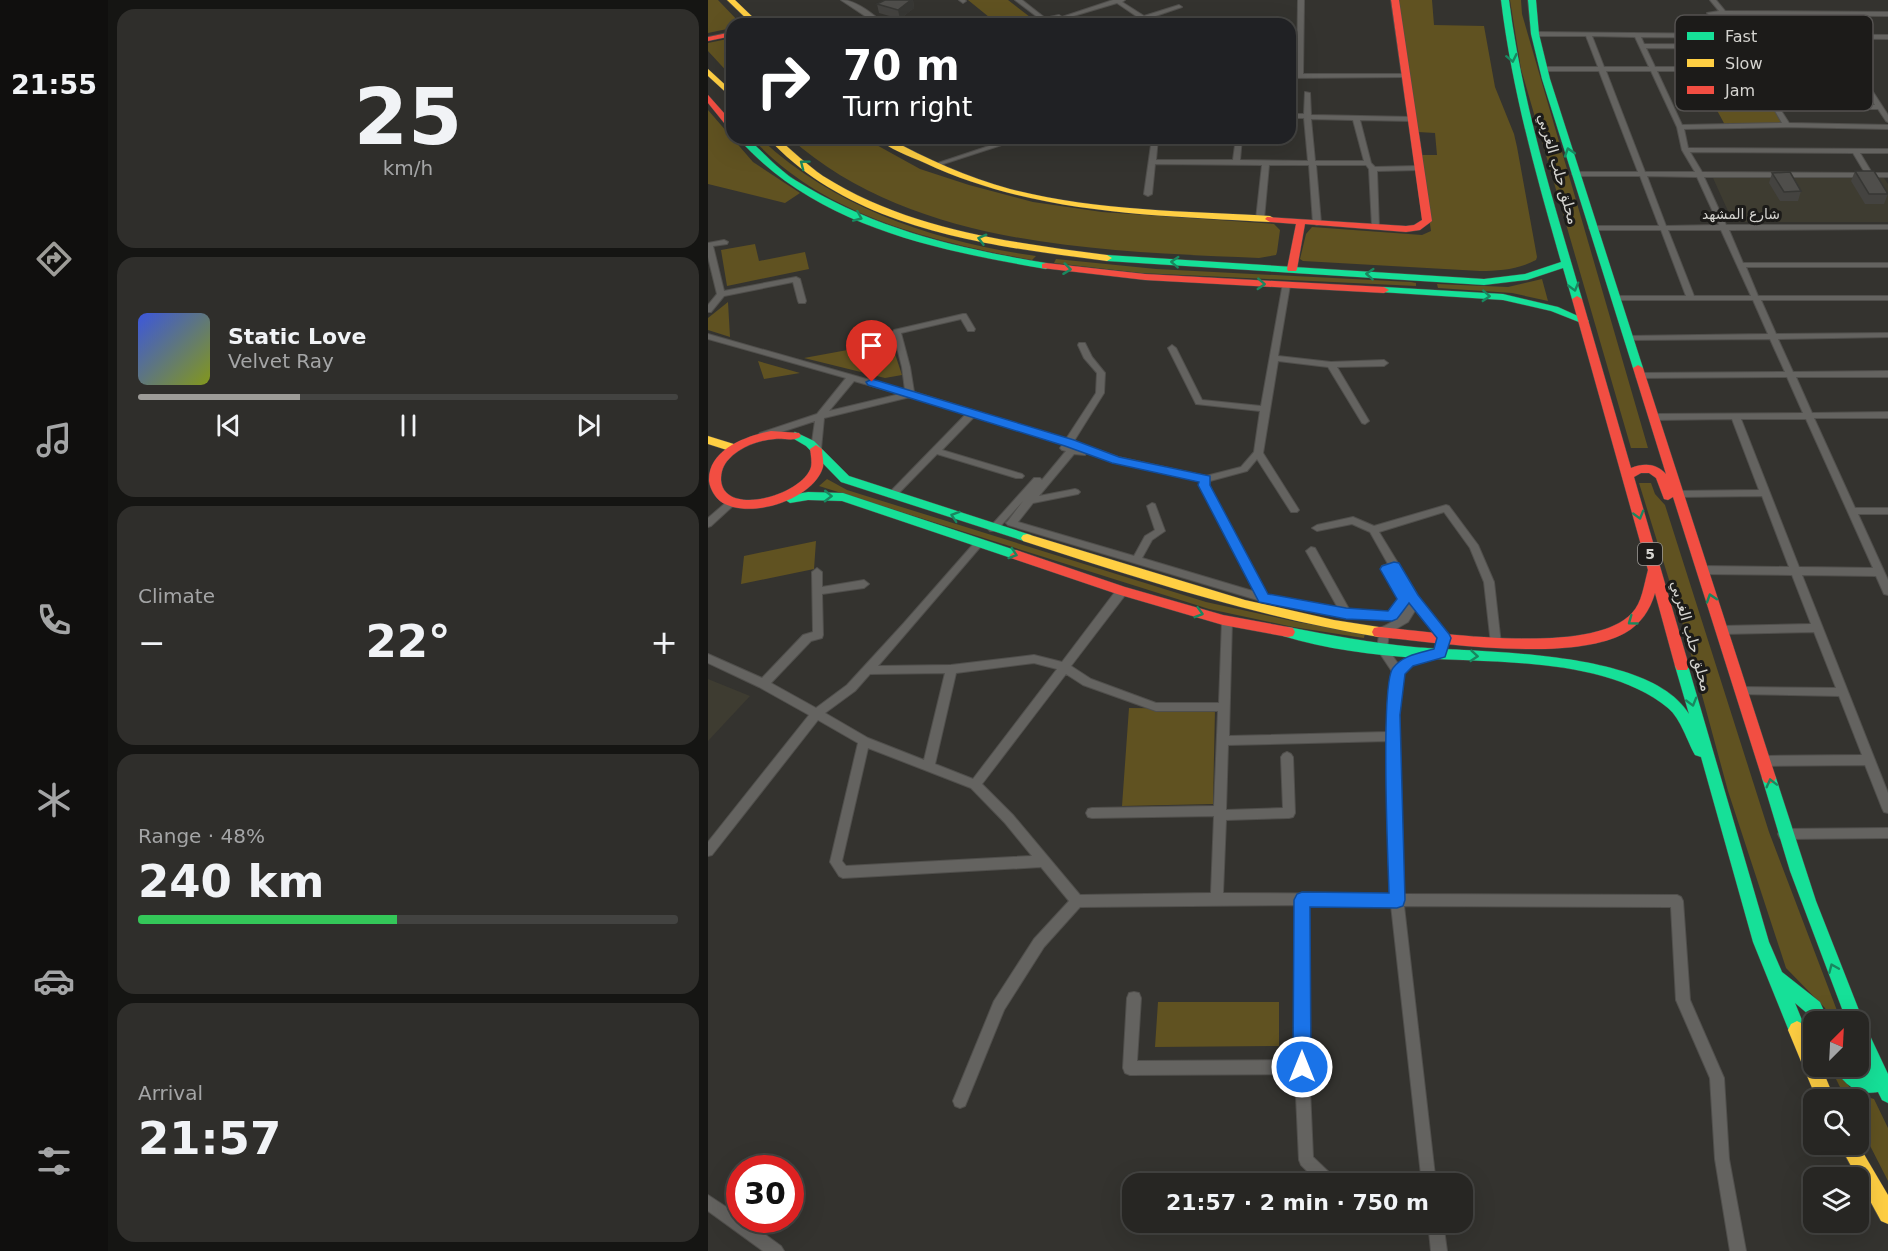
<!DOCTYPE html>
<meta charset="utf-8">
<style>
body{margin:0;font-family:"DejaVu Sans","Noto Naskh Arabic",sans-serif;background:#2f2e2b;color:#f1f3f6;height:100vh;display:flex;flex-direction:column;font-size:22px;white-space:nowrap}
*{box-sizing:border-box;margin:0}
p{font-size:20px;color:#a4a5a6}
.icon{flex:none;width:33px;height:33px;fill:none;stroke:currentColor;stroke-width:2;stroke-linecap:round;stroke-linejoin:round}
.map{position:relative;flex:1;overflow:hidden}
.details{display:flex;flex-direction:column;gap:9px;padding:9px;background:#151513;width:600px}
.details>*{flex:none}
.top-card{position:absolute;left:18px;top:18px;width:570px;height:126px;border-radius:18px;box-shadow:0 6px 24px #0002,0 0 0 2px #434341;background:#202124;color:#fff;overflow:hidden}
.needle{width:39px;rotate:24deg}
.tools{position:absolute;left:1095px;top:1011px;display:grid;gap:12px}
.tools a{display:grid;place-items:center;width:66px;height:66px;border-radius:12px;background:#272623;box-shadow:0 6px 24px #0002,0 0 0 2px #434341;font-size:30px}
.speed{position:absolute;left:18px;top:1155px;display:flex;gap:12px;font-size:30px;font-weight:700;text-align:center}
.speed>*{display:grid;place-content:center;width:78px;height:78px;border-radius:50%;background:#272623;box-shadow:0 6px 24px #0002,0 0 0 2px #434341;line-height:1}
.speed .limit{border:9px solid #d22;background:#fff;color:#111}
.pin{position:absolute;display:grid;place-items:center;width:51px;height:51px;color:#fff;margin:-62px -26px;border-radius:50% 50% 50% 0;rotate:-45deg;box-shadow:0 0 6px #0007}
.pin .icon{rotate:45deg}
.me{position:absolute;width:66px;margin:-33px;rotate:0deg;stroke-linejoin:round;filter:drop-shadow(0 0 4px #0008)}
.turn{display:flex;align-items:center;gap:21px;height:126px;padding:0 18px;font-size:27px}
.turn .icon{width:78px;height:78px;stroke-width:2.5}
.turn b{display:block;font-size:42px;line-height:51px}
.big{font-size:45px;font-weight:600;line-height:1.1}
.details .card{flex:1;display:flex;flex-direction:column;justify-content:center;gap:9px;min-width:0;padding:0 21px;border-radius:18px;background:#2f2e2b}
.details .dial{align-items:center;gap:0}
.dial b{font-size:78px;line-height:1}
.song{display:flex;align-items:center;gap:18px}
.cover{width:72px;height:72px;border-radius:9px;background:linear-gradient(135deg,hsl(230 70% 55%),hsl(70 70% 35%))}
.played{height:6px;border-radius:3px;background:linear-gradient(90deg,#9d9c98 30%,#434341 30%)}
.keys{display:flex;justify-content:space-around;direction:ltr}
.heat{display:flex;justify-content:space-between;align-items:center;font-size:33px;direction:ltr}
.charge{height:9px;border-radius:4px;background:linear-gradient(90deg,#34c759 48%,#434341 0)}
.trip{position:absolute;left:414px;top:1173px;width:351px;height:60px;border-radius:18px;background:#272623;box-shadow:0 6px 24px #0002,0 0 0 2px #434341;font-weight:600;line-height:60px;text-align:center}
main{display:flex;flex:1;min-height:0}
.tabs{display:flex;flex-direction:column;width:108px;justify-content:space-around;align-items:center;background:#100f0e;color:#a4a5a6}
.tabs .icon{width:42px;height:42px}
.tabs .selected{color:#9d9c98}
.tabs b{font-size:27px;color:#f1f3f6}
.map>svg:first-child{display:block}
.built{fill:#3e3c31}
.green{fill:#605221}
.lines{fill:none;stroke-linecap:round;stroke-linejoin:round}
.street-casing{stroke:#504f4c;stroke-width:2}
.fast-casing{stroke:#504f4c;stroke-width:1}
.slow-casing{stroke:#504f4c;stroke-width:1}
.jam-casing{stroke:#504f4c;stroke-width:1}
.street{fill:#646360;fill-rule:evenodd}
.fast{fill:#16e098;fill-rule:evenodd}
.slow{fill:#ffcf43;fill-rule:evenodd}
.jam{fill:#f24e42;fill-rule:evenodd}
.wall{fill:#444340}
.shaded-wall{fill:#373734}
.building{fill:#4f4e4b;stroke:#373734;stroke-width:1.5}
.oneway{stroke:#19875f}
.route{fill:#1a73e8;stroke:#114b97;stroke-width:1.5}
.labels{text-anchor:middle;stroke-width:6;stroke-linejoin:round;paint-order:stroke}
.far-street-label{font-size:14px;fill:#d5d4d0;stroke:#1c1b19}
.shield{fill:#1c1b19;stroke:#9e9c99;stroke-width:1.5}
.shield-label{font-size:14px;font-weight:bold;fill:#d5d4d0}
.street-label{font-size:15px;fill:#d5d4d0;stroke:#1c1b19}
.key{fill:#1c1b19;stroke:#545250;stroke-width:1.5}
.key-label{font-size:16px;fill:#d5d4d0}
</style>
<main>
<nav class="tabs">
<b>21:55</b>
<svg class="icon selected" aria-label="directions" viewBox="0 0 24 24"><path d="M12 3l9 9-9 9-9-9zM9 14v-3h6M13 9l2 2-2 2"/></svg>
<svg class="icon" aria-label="music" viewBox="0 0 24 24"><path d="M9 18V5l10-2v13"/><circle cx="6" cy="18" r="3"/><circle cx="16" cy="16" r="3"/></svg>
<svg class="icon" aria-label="phone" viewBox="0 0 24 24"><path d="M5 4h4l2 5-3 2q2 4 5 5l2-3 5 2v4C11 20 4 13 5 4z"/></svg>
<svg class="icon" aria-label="climate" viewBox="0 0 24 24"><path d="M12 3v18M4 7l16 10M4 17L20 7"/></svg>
<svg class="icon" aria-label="car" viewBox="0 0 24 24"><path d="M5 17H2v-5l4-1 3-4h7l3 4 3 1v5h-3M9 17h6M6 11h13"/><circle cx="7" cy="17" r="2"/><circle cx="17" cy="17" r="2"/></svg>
<svg class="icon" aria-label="filters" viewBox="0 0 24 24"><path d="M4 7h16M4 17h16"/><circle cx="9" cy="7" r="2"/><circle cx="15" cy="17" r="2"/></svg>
</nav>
<section class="details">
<div class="card dial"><b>25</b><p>km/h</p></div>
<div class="card">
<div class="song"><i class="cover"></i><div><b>Static Love</b><p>Velvet Ray</p></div></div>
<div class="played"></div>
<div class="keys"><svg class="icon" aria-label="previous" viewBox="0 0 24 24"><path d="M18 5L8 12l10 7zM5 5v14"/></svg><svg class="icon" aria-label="pause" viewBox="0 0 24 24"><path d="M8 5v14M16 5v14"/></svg><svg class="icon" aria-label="next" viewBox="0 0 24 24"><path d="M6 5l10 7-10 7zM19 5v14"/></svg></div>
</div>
<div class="card"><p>Climate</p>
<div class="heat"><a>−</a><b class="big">22°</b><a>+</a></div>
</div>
<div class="card"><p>Range · 48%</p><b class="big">240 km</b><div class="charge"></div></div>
<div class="card"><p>Arrival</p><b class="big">21:57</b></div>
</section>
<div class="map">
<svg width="1180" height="1251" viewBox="0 0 1180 1251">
<rect width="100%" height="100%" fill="#34332f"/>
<!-- built -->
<path class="built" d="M1005 178H1176L1180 184V222H1025Z
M0 679 42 696 0 741Z"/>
<!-- green -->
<path class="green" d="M0 0H10L33 24H24V28L0 33Z
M260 0H300L322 17 297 24H265L262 22 281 17Z
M690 0H724L726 25 776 26 787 87 806 134 809 147 829 257 828 260C811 269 792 271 772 271L595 261 592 259 598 234 604 227 714 235 723 231 712 155H729L727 133 710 132Z
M802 0H813L814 14 940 448H923L813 69Z
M24 38V77L0 51V43Z
M987 70H1044L1077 125H1017Z
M0 110 45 162 92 193 77 203 0 184Z
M44 138H52C126 208 229 242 328 256L324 260C224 241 115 216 44 138Z
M82 138H156L212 169 261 185 325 202 394 212 566 224 572 230 569 252 568 255 551 258C395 251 205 248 82 138Z
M47 244 51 261 97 252 101 269 19 286 13 250Z
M348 259 448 269 703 282 708 283V286L433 273 346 263Z
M834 279 840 301 804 293 730 288 729 284 800 287Z
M20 302 22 337 0 330V318Z
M183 342 194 375 177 378 96 358Z
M50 361 92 373 56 379Z
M119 479 139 490 498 602 589 622 657 633 656 638 585 627 501 609 111 486Z
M931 483H943L947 494 957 505 1061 832 1133 1021H1122L1117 1008 1078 968 1020 791 975 625Z
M108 541 106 569 33 584 36 556Z
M421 708 507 709 505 804 414 806Z
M450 1002H571V1046L447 1047Z
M1122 1067H1127L1146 1093 1166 1099 1180 1128V1181L1151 1124 1150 1100 1138 1099Z"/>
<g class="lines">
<defs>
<path id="street" d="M133 0C148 0 165 14 176 24H169Z
M251 0H257L258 1 255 3Z
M307 0H314L337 18 351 15 354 17 405 0H417L414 2 436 16 471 5 474 7 424 24H416L431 18 409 3 362 17 348 24H340L348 19 324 24H312L332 19Z
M590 0H596L595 74H697L700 76 699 77 582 78V74H589Z
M1002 0H1008L1017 11 1180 12V16L1019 15 1026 34 1180 35V39L933 37 936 44 1129 45 1128 41H1132L1180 115V122L1178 121 1170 109H1072L1081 123 1180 125V129L1079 127 976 129 980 148 1180 149V153H1152L1164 173H1180V177H996L1018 225H1180V229L1021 230 1035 263H1180V267H1038L1050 296H1180V300H1053L1068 334 1180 333V337L1070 339 1085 372 1180 371V377H1088L1104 413 1180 412V418H1106L1147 508H1180V514H1150L1180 580V595L1176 594 1168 576 1094 575 1180 793V813L1176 812 1174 808 1157 765 1057 766 1053 764 1051 761 1053 758 1057 756 1154 755 1131 696 1030 694 1029 691 1030 688 1034 687 1128 688 1106 632 1014 634 1010 633 1009 630 1010 627 1014 626 1103 624 1084 575 994 574 989 570 994 566 1081 567 1054 496 970 497 965 494 970 491 1051 490 1024 419 945 420 941 417 945 414 1095 413 1079 377 929 378 928 376 932 373 1077 372 1062 339 917 340V336H920L1060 334 1045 300H905L904 298 908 296H978L953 230H885L881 228 885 226H951L932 176H868L864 174 868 172H930L891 71H837L834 69 837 67H890L878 36H827L824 34 827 32 1020 34 1013 15H1002L999 13 1011 11ZM884 36 927 37 941 67H896ZM938 48 1131 49 1143 67H947ZM898 71H943L969 127 974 150 987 172H937ZM949 71H1042L1053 88 1052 89 1064 106 1063 107 1066 109 1074 123 974 125ZM1049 71H1145L1156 87H1059ZM1061 91H1158L1167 105H1070ZM982 152 1145 153 1157 173 994 172ZM939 176 989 177 1011 225 958 226ZM960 230H1013L1043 296H986ZM1033 419H1098L1165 568 1091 567Z
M597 92 602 93 603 115 703 117 706 119 703 121 652 120 663 163 667 167 710 166 714 168 710 170 669 171 671 228 664 226 661 169 658 165H608L613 223 609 225 605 223 601 165H561L556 219 552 221 548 219 554 165 447 164 444 194 440 196 436 194 444 138H450L448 160H525L528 138H534L532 160 600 161 596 118H582V114H596ZM603 119 645 120 656 161H607Z
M305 138H315L229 166 224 165Z
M16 240 20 242 19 244 5 246 16 291 88 277 92 279 98 301 97 303H91L90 301 85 282 16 296 3 312H0V305L9 294 0 257V243Z
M575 283H578L582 285 570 356 623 362 676 360 680 363 676 366 629 367 661 421 657 424 654 423 620 367 570 361 555 453 591 510 589 512H583L549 459 539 471 502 481 501 485 559 595 630 608 598 551 603 547 607 548 641 609 681 612 691 599 673 569 674 566 680 564 662 532 644 524 609 531 604 528 609 525 645 517 666 526 738 505 741 506 770 545 786 582 793 644 792 647H784L783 644 776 582 762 548 736 512 671 532 710 596 741 638 736 656 705 665 695 674 691 715 695 894 969 895 973 897 975 901 982 1000 1016 1078 1021 1159 1038 1251H1022L1007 1159 1002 1078 968 1000 963 907 696 906 728 1184H714L683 905H600L601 1067 605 1157 628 1179 630 1184H612L593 1165 591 1160 587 1074 422 1075 417 1073 415 1068 419 998 421 993 426 992 431 993 433 998 429 1061 587 1060 588 905 372 907 336 947 296 1010 257 1106 252 1108 247 1106 245 1101 286 1001 326 939 361 901 333 867 135 878 131 876 122 862 150 743 110 720 4 855 0 856V842L101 715 51 687 0 663V654L54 678 95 635 105 632 104 572 109 568 114 572V587L156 580 161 584 156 588 114 594 115 635 114 638 103 641 63 683 108 708 139 685 195 624 268 541H274L276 543 274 545 170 666 243 665 326 655 354 662 410 588H418L419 591 418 594 363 666 383 679 448 703H511L514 621 519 617 524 621 521 736 680 732 679 715 685 673 669 649 672 628C686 622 696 616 701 600L688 619 684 620 638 617 556 602 300 525 298 523 300 521 315 501 288 531H282L280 529 282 527 326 478H332L334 480 358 451 354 450 352 448 355 444 266 417 234 450 314 474 316 476 314 478H308L229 454 187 497H181L179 495 181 493 258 414 202 397 116 418 113 449 108 452 103 449 107 421 58 437H52L50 435 52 433 109 414 138 378 0 339V334L197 390 194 367 185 332 186 330 255 314H258L267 329 266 331H260L253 319 193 333 202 367 206 392 358 439 388 393 389 373 376 358 370 345 371 343H377L384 357 397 373 396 393 366 441 410 457 498 476 533 467 546 452 552 411 488 404 460 348 464 345 468 348 494 400 553 406ZM146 381 192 394 121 411ZM378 453 408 463 493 481 491 485 548 592 434 558 444 540 457 531 447 504 444 503 439 506 447 530 437 536 426 556 310 522 325 503 370 494 372 492 370 490 367 489 331 496 366 454 377 455ZM708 609 731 639 727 650 697 659 691 665 679 648 681 633 700 622ZM326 663 349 669 265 779 227 764 248 673ZM237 673 216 760 160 738 117 713 147 691 162 674ZM358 674 375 685 448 711H510L506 806 384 808 380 809 378 813 380 817 384 818 506 816 503 893 372 895 305 815 274 784ZM680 741 683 894 515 893 518 820 581 818 585 817 587 813 585 757 583 754 579 752 575 754 573 757 575 808 518 810 520 745ZM160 748 263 788 297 823 324 856 138 866 134 861Z
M24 499 29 502 27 504 3 526 0 527V518L21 500Z
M1180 828V838L1076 839 1072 838 1070 834 1072 830 1076 829Z
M0 1195 32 1216V1220H37L73 1246 76 1251H55L0 1211Z
M720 1222H735L739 1251H723Z"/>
<path id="fast" d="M793 0H801C814 103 845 200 874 299L873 301 869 302 864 299 855 268 819 280 776 285 399 261 394 258 399 255 776 279 817 274 853 262C828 175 804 90 793 0Z
M820 0H828L831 34 842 79 935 368 934 370 930 371 925 368 834 79 823 34Z
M30 138H39C55 152 70 169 87 180 166 229 248 248 338 263L343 266 338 269C228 250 107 226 30 138Z
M676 287 795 294 850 307 881 321 876 324 843 311 795 300 672 292 671 290Z
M87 432 106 441 141 476 323 535 325 538 319 542 133 482 98 446 81 436Z
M100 492 135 493 313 552 314 555 313 558H303L134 501 100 500 82 503 76 499 78 496Z
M580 627C622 635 663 643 706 647 774 653 942 649 981 714L967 666 969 662H979L1061 942 1074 972 1112 1002 1121 1022H1106V1025L1100 1014 1087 1003 1098 1030 1095 1036 1089 1039 1083 1036 1045 942 993 757 987 755C979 741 973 719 960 708 898 657 786 663 710 658 666 655 617 649 575 636L573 632 575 628Z
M1061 772 1066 774 1068 778 1108 901 1156 1023 1180 1074V1103L1174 1100 1170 1092C1151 1096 1134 1084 1126 1066H1147L1157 1075V1064L1150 1049V1022H1139L1082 871 1054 778 1056 774Z"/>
<path id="slow" d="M19 0H27L52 24H44Z
M0 69 24 91V98L0 76Z
M60 138H69C84 150 99 165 115 176 201 230 300 242 399 255L404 258 399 261C282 246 144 230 60 138Z
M169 138H180C219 159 259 177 302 189 387 211 476 211 562 216L567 219 562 222C445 215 326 214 217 163 201 156 181 149 169 138Z
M0 436 29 445 31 448 25 452 0 444Z
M319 534 537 600 626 620 671 627 676 628 678 632 676 636 671 637C549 617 432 579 315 541L313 538 315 535Z
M1089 1021 1095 1024 1106 1049V1066H1113L1127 1100H1109L1080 1030 1083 1024Z
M1131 1144H1150L1180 1195V1224L1173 1221Z"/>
<path id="jam" d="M683 0H691L724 221 712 230 698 232 597 224 589 269 588 271H580L579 269 588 224 562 222 557 219 559 217 698 226 706 225 714 220Z
M24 32V36L0 41V37Z
M0 95 24 122V130L21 129 0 103Z
M338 263 437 274 676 287 681 290 676 293 437 280 334 268V264Z
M869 296 874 299 923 468C936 463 948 463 958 474L925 368 930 365 935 368 1068 778 1066 782 1061 784 1056 782 1054 778 965 497 960 500 956 499 948 478 941 473H933L926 477 981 666 979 670H969L967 666 947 593C942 610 933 624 917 633 863 663 734 643 671 637L666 636 664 632 666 628 671 627C728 632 884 657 924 613 934 603 936 584 940 570L864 299Z
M63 431 91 433 93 436C87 442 76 438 67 439 51 440 32 447 21 459 15 465 13 472 13 480 16 518 95 495 103 467 104 462 103 455 102 449L108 445 114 449C114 455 116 462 115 467 106 500 39 521 12 501 6 496 2 488 1 481 0 449 39 436 63 431Z
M308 550 417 587 515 615 580 627 585 628 587 632 585 636 580 637 515 625 409 594 303 558 302 555Z"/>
</defs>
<!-- street casing -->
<use href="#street" class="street-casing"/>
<!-- fast casing -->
<use href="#fast" class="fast-casing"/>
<!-- slow casing -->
<use href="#slow" class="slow-casing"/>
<!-- jam casing -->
<use href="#jam" class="jam-casing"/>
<!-- street -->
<use href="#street" class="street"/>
<!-- fast -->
<use href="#fast" class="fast"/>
<!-- slow -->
<use href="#slow" class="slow"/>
<!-- jam -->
<use href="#jam" class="jam"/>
</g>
<!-- wall -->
<path class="wall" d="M177 0H205L206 8 192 19 171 13 169 4Z
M1147 171 1180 194 1176 204H1157L1143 181Z
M1064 173 1093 191 1090 201H1072L1061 183Z"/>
<!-- shaded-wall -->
<path class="shaded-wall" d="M202 0H205L206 8 192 19 190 10Z"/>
<!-- building -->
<path class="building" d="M177 0H203L190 10 169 4Z
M1147 171H1166L1180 194H1161Z
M1082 172 1093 191 1076 192 1064 173Z"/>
<!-- one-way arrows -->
<defs><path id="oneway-chevron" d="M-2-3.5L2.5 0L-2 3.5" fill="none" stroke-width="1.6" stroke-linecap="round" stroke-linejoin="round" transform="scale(1.5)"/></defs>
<g class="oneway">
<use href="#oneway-chevron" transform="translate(804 58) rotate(78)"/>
<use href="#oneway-chevron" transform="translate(861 152) rotate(-108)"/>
<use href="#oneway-chevron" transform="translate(96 164) rotate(-143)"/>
<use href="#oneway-chevron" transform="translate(150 217) rotate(23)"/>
<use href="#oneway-chevron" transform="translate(274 239) rotate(-165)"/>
<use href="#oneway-chevron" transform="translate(467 262) rotate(-177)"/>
<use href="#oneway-chevron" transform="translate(359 269) rotate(7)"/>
<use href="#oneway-chevron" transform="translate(662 274) rotate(-176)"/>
<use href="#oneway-chevron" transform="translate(553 284) rotate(3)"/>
<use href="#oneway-chevron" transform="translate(866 287) rotate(74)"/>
<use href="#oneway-chevron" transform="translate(778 296) rotate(3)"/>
<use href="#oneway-chevron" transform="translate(120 496) rotate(1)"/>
<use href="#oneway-chevron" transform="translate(931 515) rotate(74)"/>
<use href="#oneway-chevron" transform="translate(247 516) rotate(-162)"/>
<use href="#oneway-chevron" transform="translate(305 554) rotate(18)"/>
<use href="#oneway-chevron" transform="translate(1003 598) rotate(-108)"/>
<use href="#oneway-chevron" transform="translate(491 613) rotate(16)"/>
<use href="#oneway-chevron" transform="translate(924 621) rotate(144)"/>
<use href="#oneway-chevron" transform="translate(766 656) rotate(5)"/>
<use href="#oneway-chevron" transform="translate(984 702) rotate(74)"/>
<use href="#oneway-chevron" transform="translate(1063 783) rotate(-104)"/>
<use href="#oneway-chevron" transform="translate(1125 968) rotate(-113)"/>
</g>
<!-- route -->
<path class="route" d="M164 379 366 440 411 457 502 476V485L560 594 638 608 680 611 689 599 672 569 674 566 686 562 691 563 710 595 741 634 743 638 737 657 705 666 697 674 692 715 697 900 695 906 689 908 602 907 603 1067 600 1073 594 1076 587 1073 585 1067 586 900 589 894 594 892 681 893C680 861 672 684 685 668 695 655 712 653 726 649L729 638 701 603 689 619 684 621 638 619 551 602 490 485 491 482 404 463 357 446 160 385 158 382Z"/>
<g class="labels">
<!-- far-street labels -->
<g class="far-street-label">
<text x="1033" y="219">شارع المشهد</text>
</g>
<!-- shield labels -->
<rect class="shield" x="930" y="543" width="24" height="22" rx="4.5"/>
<g class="shield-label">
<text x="942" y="559">5</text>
</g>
<!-- street labels -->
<g class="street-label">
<text transform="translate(850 169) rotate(74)" y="5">محلق حلب الغربي</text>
<text transform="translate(983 636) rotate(74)" y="5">محلق حلب الغربي</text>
</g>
</g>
<!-- legend -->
<rect x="967" y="15" width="198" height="96" rx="9" class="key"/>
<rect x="979" y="32" width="27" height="8" fill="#16e098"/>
<rect x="979" y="59" width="27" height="8" fill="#ffcf43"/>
<rect x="979" y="86" width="27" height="8" fill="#f24e42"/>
<g class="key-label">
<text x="1017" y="42">Fast</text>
<text x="1017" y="69">Slow</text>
<text x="1017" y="96">Jam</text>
</g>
</svg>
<div class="tools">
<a><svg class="needle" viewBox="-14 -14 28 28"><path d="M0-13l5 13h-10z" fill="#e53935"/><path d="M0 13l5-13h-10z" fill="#a4a5a6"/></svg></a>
<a><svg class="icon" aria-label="search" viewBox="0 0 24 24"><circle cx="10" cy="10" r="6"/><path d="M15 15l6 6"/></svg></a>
<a><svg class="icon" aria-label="layers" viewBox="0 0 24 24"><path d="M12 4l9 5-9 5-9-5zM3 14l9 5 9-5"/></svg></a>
</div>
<div class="speed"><div class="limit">30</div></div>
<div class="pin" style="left:164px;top:382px;background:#d93025"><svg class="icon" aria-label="arrive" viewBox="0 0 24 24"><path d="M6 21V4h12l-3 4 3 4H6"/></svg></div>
<svg class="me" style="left:594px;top:1067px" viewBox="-20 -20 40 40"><circle r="17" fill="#1a73e8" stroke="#fff" stroke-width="3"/><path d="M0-11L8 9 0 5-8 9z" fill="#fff"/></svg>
<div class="trip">21:57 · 2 min · 750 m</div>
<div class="top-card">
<div class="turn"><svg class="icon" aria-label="right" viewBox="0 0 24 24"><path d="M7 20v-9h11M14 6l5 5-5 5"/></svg><div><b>70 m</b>Turn right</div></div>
</div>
</div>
</main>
